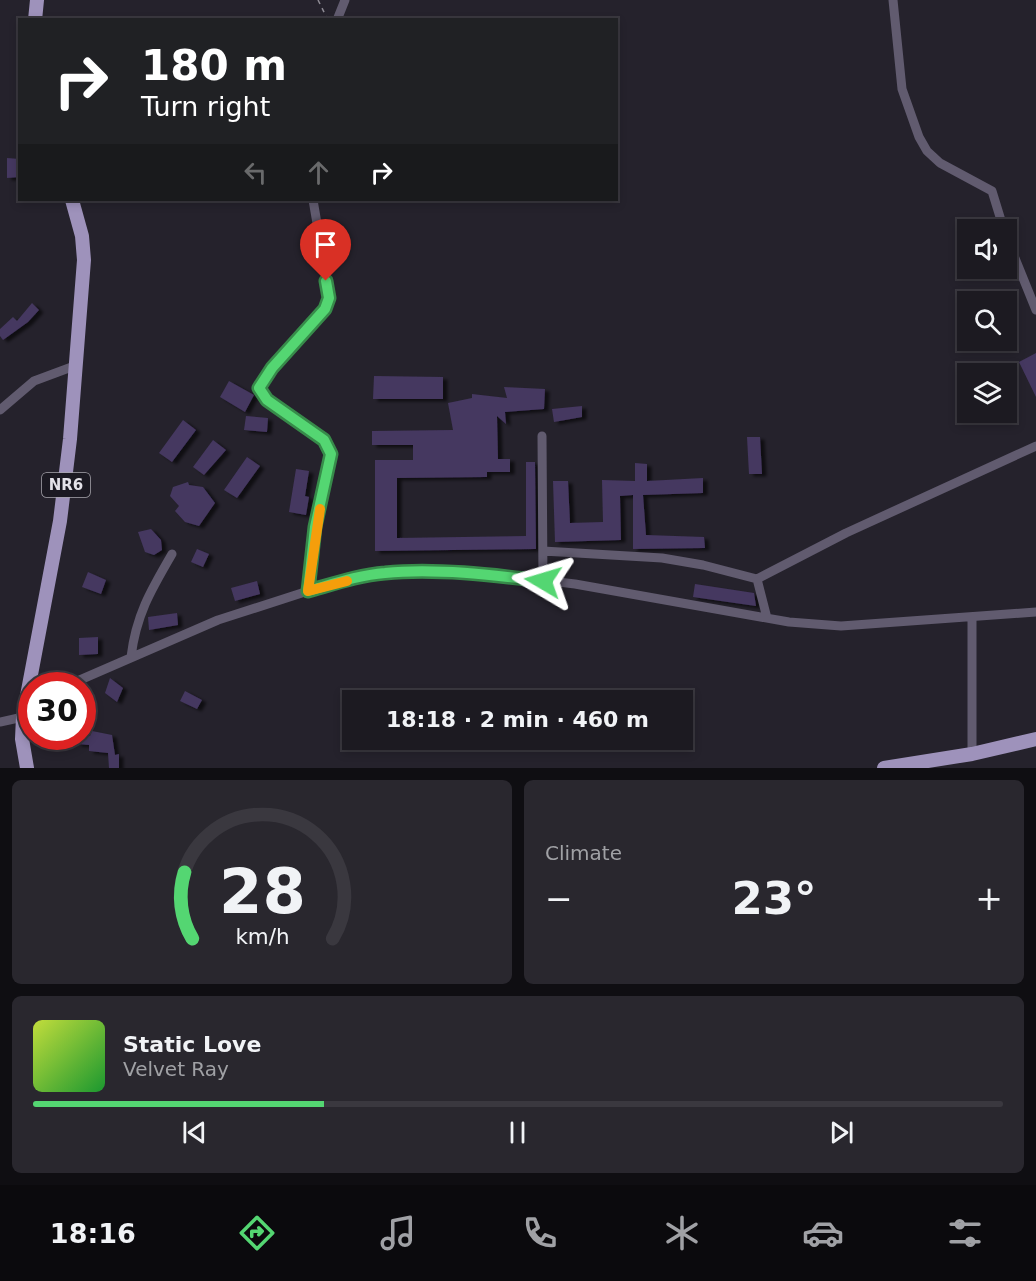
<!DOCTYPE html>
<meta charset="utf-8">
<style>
body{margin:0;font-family:"DejaVu Sans",sans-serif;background:#29272e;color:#f1f3f6;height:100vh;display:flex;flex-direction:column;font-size:22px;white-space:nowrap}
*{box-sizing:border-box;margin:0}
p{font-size:20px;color:#a0a1a5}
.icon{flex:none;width:33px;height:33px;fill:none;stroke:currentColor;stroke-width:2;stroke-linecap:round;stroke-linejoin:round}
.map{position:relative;height:768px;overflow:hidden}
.side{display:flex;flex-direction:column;gap:12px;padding:12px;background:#0f0e12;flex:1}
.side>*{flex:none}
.banner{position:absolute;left:18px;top:18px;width:600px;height:183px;border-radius:0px;box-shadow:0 3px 9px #0003,0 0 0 2px #3a383f;background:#202124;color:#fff;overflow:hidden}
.fabs{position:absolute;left:957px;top:219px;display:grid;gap:12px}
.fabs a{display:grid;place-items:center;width:60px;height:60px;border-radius:0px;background:#1c1a21;box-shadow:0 3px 9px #0003,0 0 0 2px #3a383f;font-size:30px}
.speed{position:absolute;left:18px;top:672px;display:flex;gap:12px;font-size:30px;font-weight:700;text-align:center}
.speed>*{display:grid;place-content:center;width:78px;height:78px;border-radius:50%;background:#1c1a21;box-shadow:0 3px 9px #0003,0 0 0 2px #3a383f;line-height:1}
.speed .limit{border:9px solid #d22;background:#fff;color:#111}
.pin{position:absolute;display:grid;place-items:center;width:51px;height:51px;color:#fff;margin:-62px -26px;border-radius:50% 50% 50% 0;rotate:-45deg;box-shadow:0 0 6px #0007}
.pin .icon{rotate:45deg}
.me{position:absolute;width:66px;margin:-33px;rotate:277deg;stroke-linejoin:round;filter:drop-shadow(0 0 4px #0008)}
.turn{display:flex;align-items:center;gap:21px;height:126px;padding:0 24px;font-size:27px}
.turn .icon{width:78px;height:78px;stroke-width:2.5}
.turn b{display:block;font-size:42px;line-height:51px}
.lanes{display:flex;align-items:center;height:57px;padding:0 24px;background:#0003;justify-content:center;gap:30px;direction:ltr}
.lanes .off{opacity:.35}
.big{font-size:45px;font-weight:700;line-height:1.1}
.side .tile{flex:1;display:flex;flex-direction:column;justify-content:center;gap:9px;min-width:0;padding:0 21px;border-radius:9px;background:#29272e}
.side .dial{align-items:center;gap:0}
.dial svg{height:156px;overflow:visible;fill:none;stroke:#3a383f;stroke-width:7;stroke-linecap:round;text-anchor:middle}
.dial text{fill:#f1f3f6;stroke:none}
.song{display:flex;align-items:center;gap:18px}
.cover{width:72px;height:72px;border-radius:9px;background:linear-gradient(135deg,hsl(70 70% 55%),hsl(130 70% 35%))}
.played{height:6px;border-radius:3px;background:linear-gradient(90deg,#54d672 30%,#3a383f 30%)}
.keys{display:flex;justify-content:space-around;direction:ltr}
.heat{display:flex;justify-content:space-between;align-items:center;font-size:33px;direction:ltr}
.side .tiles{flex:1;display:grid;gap:12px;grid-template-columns:1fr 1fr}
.tile:last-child{grid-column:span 2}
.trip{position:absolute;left:342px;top:690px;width:351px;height:60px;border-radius:0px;background:#1c1a21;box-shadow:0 3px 9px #0003,0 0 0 2px #3a383f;font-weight:700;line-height:60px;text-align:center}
.tabs{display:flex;height:96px;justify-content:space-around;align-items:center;background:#0b0a0d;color:#a0a1a5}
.tabs .icon{width:42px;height:42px}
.tabs .on{color:#54d672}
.tabs b{font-size:27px;color:#f1f3f6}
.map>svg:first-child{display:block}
.building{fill:#453760;filter:url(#shadow)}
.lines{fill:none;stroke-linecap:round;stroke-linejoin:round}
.path{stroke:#8d8a93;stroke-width:1.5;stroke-dasharray:4.5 4.5;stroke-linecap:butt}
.minor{stroke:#615b6f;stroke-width:9}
.primary{stroke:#9e92bb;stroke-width:14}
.route-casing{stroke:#378b4a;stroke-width:15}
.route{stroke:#54d672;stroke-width:10}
.slow{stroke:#f59e0b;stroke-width:10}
.labels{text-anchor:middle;stroke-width:6;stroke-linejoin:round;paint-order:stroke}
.shield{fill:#1b1922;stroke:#a8a6ad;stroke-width:1.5}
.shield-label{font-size:15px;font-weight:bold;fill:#e4e2e9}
</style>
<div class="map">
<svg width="1036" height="768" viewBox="0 0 1036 768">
<defs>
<filter id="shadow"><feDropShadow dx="4.5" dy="2.5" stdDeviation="1.5" flood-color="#0009"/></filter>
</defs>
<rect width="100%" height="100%" fill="#25222c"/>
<!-- building -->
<path class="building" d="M7 158 20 159V177L7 178Z
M32 303 39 310 28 322 3 340 0 336V329L13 317 17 321Z
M1036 353V397L1019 362Z
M374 376 443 377V399H373Z
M229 381 254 395 245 412 220 397Z
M504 387 545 389 544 409 505 412 506 424 497 416 498 459H510V472H487V477L397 478V538L526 536V462H535L536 549 375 551V460H413V445H372V431L453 430 448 403 472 398V394L507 398Z
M582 406V417L554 422 552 409Z
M246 416 268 418 267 432 244 430Z
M183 420 196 430 172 462 159 453Z
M747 437H760L762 474H749Z
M213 440 226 450 204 475 193 467Z
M247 457 260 466 237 498 224 490Z
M635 463 647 464V481L703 478V493L643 495 646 535 704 537 705 548 633 549V495L620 496 621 540 555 542 553 481H568L570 523 603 522 602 480 635 481Z
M296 469 309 471 305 496 309 497 306 515 289 512Z
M188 482 189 485 203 487 215 503 199 526 185 522 175 511 179 506 170 496 173 487Z
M151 529 161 540 162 550 154 555 145 552 138 532Z
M197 549 209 554 203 567 191 562Z
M88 572 106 580 101 594 82 587Z
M257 581 260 594 235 601 231 588Z
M695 584 754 593 756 606 693 597Z
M177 613 178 625 149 630 148 617Z
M98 637V654L79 655V638Z
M110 678 123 688 117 702 105 693Z
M185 691 202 700 197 709 180 701Z
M92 731 112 735 115 755 119 754V768H109L108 753 89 751V745L77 744 78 736H90Z"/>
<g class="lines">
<!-- path -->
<path class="path" d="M318 0 327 18"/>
<!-- minor -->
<path class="minor" d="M893 0 902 89 919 137 927 151 940 163 992 191 1004 230
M337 20 345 0
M1006 236 1036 310
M0 410 34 381 77 365
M542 436 543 581
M543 551 662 558 703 565 757 579 846 533 1036 446
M757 579 767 618
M308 591 315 527 330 460V448C316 425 266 413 259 388L272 367 328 303 329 293 313 200
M131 657C136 615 151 590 172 554
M66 686 218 620 308 591 383 573 499 575 575 584 789 622 841 626 1036 612
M0 722 23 717
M972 754V617"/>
<!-- primary -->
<path class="primary" d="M35 20 37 0
M27 768 22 739 23 717 60 521 70 439 84 260 82 236 72 200
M884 768 972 754 1036 739"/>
</g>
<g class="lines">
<defs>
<path id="route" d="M326 281 329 298 325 309 272 368 259 388 267 400 324 440 331 454 315 527 308 591C333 584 359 575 385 573 435 568 493 575 543 581"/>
</defs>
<!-- route casing -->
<use href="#route" class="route-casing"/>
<!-- route -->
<use href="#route" class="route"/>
<!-- slow -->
<path class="slow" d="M320 509 308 591 347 581"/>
</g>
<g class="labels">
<!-- shield labels -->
<rect class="shield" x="42" y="473" width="48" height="24" rx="4.5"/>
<g class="shield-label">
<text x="66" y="490">NR6</text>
</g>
</g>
</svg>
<div class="fabs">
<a><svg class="icon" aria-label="sound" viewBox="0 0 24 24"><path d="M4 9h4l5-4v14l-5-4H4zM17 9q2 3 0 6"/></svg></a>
<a><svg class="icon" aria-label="search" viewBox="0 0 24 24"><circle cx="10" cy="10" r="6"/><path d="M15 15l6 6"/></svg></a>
<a><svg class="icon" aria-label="layers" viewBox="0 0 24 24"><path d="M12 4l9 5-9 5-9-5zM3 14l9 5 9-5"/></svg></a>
</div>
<div class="speed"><div class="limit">30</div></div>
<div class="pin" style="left:326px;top:281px;background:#d93025"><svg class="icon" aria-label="arrive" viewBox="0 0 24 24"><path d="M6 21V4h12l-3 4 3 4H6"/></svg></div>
<svg class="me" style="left:543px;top:581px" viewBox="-20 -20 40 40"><path d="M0-17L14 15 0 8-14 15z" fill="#54d672" stroke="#fff" stroke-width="4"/></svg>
<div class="trip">18:18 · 2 min · 460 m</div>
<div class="banner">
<div class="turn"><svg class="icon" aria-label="right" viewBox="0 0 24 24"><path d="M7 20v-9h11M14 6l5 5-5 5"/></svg><div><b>180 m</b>Turn right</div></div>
<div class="lanes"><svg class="icon off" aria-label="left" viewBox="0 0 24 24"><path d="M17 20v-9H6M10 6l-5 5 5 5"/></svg><svg class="icon off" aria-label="ahead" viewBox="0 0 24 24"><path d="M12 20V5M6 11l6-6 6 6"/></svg><svg class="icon" aria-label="right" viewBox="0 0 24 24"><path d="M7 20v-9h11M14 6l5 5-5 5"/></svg></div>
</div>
</div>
<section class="side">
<div class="tiles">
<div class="tile dial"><svg viewBox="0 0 100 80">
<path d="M14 69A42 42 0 1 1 86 69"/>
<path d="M14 69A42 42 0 0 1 10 35" stroke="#54d672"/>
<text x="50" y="56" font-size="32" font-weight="700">28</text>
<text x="50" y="72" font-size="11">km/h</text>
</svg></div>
<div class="tile"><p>Climate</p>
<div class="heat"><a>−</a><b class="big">23°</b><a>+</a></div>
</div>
<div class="tile">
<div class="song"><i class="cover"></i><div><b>Static Love</b><p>Velvet Ray</p></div></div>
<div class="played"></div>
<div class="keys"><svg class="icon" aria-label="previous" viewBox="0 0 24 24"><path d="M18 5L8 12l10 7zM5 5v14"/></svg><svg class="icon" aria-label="pause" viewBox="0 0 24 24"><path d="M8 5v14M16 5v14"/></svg><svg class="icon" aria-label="next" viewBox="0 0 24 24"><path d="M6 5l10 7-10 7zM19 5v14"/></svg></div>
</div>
</div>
</section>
<nav class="tabs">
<b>18:16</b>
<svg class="icon on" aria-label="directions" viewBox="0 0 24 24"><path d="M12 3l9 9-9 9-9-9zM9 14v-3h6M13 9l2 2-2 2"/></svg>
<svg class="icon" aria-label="music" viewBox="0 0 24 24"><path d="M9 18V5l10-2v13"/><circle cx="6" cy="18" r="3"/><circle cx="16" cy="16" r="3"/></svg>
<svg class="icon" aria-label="phone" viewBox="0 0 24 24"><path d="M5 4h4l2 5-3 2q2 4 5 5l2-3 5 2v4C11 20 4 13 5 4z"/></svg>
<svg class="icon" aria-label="climate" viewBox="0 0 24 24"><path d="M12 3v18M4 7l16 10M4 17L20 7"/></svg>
<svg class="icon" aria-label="car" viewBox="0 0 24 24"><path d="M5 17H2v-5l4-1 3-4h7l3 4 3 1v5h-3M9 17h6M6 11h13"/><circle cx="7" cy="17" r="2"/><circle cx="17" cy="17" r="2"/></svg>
<svg class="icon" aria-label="filters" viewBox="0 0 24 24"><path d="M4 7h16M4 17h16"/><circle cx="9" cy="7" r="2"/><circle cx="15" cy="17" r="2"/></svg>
</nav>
